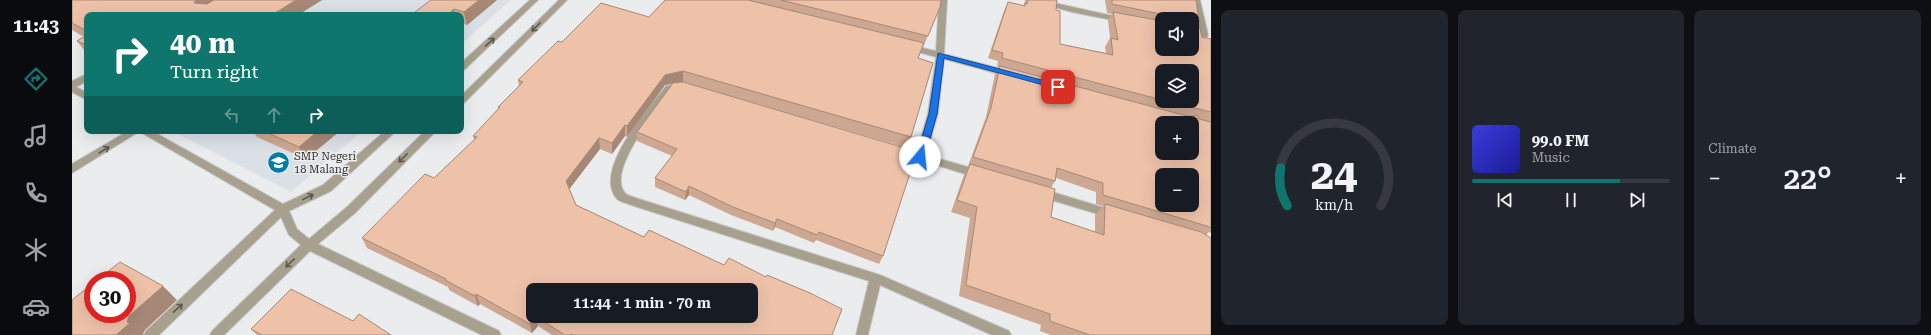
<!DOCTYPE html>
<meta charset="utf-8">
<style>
body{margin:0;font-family:"Roboto Serif",serif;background:#20242c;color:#f1f3f6;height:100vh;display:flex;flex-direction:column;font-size:15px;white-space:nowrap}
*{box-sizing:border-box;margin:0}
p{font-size:13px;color:#9ea1a6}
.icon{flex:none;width:22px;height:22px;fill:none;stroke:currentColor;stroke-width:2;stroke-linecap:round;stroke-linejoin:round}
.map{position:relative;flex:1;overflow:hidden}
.details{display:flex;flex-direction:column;gap:10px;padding:10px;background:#0d0f14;width:720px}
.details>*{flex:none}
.top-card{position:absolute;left:12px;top:12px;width:380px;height:122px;border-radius:8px;box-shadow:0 4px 16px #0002;background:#0f766e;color:#fff;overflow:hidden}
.controls{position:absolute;left:1083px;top:12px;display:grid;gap:8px}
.controls a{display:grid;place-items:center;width:44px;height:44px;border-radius:8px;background:#171b24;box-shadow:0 4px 16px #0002;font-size:20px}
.speed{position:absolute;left:12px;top:271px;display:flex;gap:8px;font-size:20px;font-weight:700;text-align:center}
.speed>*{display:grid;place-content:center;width:52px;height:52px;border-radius:50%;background:#171b24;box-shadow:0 4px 16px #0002;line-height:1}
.speed .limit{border:6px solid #d22;background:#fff;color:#111}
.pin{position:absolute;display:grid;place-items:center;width:34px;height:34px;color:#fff;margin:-17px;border-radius:8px;box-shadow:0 2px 6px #0006}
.me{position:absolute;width:44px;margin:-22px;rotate:17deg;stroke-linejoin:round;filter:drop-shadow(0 0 3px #0008)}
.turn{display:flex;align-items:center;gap:14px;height:84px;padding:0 20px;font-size:18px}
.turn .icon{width:52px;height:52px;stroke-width:2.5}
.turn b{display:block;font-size:28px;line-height:34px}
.lanes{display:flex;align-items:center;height:38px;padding:0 20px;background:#0003;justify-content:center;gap:20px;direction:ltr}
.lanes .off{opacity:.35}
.big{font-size:30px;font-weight:600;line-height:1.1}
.details .widget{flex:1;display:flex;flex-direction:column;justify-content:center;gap:6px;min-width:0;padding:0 14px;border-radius:8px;background:#20242c}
.details .dial{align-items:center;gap:0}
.dial svg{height:104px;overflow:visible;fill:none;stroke:#363941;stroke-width:7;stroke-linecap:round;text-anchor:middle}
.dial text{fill:#f1f3f6;stroke:none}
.song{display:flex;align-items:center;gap:12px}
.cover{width:48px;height:48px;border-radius:6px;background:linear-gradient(135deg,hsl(240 70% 55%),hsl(240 70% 35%))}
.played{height:4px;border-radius:2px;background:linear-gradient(90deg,#0f766e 75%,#363941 75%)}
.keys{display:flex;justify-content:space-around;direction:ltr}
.heat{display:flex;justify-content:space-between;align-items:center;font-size:22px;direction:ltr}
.details .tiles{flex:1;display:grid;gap:10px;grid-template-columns:repeat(3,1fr)}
.trip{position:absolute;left:454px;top:283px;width:232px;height:40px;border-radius:8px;background:#171b24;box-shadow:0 4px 16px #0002;font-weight:600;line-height:40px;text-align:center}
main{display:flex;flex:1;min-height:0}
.menu{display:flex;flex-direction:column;width:72px;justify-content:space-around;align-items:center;background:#090b0e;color:#9ea1a6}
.menu .icon{width:28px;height:28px}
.menu .on{color:#0f766e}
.menu b{font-size:18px;color:#f1f3f6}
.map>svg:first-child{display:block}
.built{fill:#dbe0e7}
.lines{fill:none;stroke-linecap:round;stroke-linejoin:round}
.street-casing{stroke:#c6c7c8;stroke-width:2}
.street{fill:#a7a08e;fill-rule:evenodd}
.wall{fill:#cda791;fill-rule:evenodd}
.shaded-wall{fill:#a78876}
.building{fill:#eec2a9;stroke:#a78876;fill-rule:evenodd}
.oneway{stroke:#5b5853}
.route{fill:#1a73e8;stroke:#114b97}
.labels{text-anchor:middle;stroke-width:3;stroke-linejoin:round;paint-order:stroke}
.poi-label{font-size:11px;fill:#323233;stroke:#ebeced;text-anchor:start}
</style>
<main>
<nav class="menu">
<b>11:43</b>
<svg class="icon on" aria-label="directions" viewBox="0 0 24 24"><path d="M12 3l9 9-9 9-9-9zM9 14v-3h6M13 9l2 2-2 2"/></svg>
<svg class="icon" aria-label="music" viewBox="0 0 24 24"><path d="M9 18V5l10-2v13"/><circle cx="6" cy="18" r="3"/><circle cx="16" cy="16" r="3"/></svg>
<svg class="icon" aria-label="phone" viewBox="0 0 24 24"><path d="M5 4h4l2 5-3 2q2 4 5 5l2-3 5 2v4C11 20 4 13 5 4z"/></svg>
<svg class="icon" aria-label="climate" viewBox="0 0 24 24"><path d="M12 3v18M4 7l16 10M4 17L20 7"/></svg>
<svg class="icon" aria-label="car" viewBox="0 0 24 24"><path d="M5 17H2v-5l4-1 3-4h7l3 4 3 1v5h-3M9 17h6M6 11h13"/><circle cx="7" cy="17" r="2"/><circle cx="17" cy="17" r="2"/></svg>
</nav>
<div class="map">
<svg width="1139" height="335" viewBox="0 0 1139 335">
<rect width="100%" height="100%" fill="#ebeced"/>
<!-- built -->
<path class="built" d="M176 0H439L389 44V15H148Z
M100 131H290L219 192Z"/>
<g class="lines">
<defs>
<path id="street" d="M458 0H466L392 70 389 71V63Z
M487 0H495L392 103 389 104V96Z
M867 0H875L872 54 941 72 942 74 938 77 872 59 866 113 854 155 910 171 911 174 906 178 819 151 817 149 822 146 845 152 856 113 864 57 835 49 834 47 838 45 864 51Z
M956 0H969L1050 18 1054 20 1050 22 1000 12Z
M1120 0H1128L1136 35 1135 37H1132L1128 35Z
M15 74V81L4 87 15 93V100L0 92V81Z
M611 84 615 87 614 89 600 91C586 108 534 171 553 193 556 196 562 197 567 199L808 275 937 331 939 335H920L808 285 796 335H784L797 281 559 205C555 203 548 202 545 199 520 171 577 108 594 86Z
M56 131H68L0 173V164Z
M68 131H80L211 204 251 185 313 131H324L259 191 217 211 225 229 237 239 275 207 353 131H364L283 213 246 244 427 331 429 335H410L238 251 152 335H138L140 331 229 245 217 235 209 217 87 335H72L74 331 203 210 70 133Z
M970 189 1043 211 1044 214 1043 217 1039 218 966 196 965 193 966 190Z"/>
</defs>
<!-- street casing -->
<use href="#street" class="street-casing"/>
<!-- street -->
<use href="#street" class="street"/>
</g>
<!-- wall -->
<path class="wall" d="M0 0H250L226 15H15V54L5 41 12 37 0 30Z
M425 0 395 25 389 23V15H339Z
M593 0H869L868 7 846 59 839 137 835 148 611 82H606L831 164 811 256 807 264 744 240 742 243 703 227 701 231 659 215 617 195 613 200 583 187V178L600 156 565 141V132L601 84 593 85 555 137 553 136 540 154 528 149 497 188 504 205 760 335H480L466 326 460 333 408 304 406 306 377 290 376 287 295 248 290 238 362 178 402 140 401 136 427 109 426 107 447 86 446 80 490 42 577 17Z
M953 0H985L984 10 988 44 1034 53 1033 47 1038 38 1036 20 1040 14 1035 13 1033 0H1124L1125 26 1130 37 1139 39V233L1137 232 1134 235 1139 335H979L968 331 969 325 887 296 898 218 879 212 892 175 897 167 896 166 914 117 923 74 927 67H925L926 61 916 58 932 11 936 2 952 6ZM1090 19H1120L1090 49ZM1090 71 1120 101H1090ZM984 178 1024 192V204L1031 206 1023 215V232L979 217V188L983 181Z
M181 131H268L234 159 185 137Z
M281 321 319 335H185L179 329Z"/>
<!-- shaded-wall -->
<path class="shaded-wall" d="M125 0H155L130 14 122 3 123 1Z
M224 0H250L226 15H200Z
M407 0H425L395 25 392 12Z
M382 9 383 15H375Z
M611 71V82L593 85 555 137V126L593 75Z
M553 125V136L540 154V143Z
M246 131H268L234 159 227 147Z
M527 138 528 149 496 191 494 181Z
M617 186V195L613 200 614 192Z
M705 219 703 227 701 231 703 223Z
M91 286 105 300 73 330 71 334 72 335H44L55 322 57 316Z
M404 294 408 304 406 306 403 296Z
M463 316 466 326 460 333 458 324Z"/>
<!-- building -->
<path class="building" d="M0 0H125L123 1 122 3 135 4 142 0H224L200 15H15V31L0 23Z
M359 0H407L392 12 382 9 375 15H339Z
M593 0H676L852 43 846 58 861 63 839 137 611 71 593 75 555 126 553 125 540 143 527 138 494 181 504 205 572 237 577 230 652 265 657 258 694 277 695 275 738 293 770 309 760 335H501L499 334V335H493L463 316 458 324 404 294 403 296 373 280 374 279 290 238 353 174 362 178 405 137 401 136 428 107H426L451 82 446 80 486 41 490 42 529 3 577 17ZM461 290H679V316H461Z
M709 0H869L868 7 856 36Z
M956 0H985L984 10 988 11V44L1041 55 1039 38 1046 40 1041 12 1090 21V49H1120V19H1097L1098 16 1040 4V0H1124L1127 21 1125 26 1128 28 1130 37 1139 39V112L1095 101H1120V71H1090V100L930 58 931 53 920 50 936 2 953 6V3L955 4Z
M15 35V45L5 41Z
M928 66 1115 116H1126L1127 119 1139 122V228L1135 226 1031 195V183L985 168 983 181 901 157 919 108ZM1090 123H1120V153H1090ZM1090 175H1120V205H1090Z
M611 82 836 149 831 164 840 167 811 256 747 232 745 235 705 219 703 223 661 207 617 186 614 192 583 178 605 149 565 132 601 83Z
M192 131H246L227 147Z
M898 164 983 189 979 217 1032 235 1033 204 1129 232 1139 238V335H1018L978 321V314L894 285 905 207 885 200Z
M48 262 91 286 57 316 55 322 58 323 44 335H0V300L21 283V314H55V280H25Z
M219 289 281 321 287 314 319 335H190L179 329Z"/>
<!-- one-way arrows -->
<defs><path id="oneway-shaft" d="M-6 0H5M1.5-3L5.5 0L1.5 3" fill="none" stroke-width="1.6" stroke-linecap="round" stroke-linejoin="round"/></defs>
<g class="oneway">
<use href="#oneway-shaft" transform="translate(464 27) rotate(135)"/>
<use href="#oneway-shaft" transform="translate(418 42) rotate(-43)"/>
<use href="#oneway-shaft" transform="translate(32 150) rotate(-31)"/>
<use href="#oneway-shaft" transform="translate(331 158) rotate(135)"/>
<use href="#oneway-shaft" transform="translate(236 197) rotate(-26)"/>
<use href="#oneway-shaft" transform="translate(218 263) rotate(136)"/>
<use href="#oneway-shaft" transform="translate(106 308) rotate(-43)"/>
</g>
<!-- route -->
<path class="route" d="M866 53 989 85 991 87 986 89 872 58 865 114 853 157 848 160 844 157 857 114Z"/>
<!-- icons -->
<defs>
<symbol id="school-disc" viewBox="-11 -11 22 22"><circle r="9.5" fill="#007ba2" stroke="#ebeced"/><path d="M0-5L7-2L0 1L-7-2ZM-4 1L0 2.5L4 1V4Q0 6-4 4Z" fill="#fff"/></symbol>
</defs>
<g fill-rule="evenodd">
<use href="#school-disc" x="194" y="150" width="25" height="25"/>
</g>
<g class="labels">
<!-- poi labels -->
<g class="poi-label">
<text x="222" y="160">SMP Negeri<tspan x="222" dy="13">18 Malang</tspan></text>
</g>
</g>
</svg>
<div class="controls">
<a><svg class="icon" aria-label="sound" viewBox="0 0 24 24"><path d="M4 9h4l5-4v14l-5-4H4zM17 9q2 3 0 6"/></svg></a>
<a><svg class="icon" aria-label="layers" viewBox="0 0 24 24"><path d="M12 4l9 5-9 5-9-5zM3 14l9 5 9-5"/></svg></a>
<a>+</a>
<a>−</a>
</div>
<div class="speed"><div class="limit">30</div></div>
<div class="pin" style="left:986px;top:87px;background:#d93025"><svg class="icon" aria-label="arrive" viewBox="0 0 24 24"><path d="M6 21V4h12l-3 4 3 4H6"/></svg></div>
<svg class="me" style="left:848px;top:157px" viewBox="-20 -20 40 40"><circle r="19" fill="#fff"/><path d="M0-13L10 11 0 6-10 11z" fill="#1a73e8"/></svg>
<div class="trip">11:44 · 1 min · 70 m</div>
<div class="top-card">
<div class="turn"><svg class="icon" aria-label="right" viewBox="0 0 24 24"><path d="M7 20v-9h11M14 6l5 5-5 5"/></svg><div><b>40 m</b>Turn right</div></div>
<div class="lanes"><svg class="icon off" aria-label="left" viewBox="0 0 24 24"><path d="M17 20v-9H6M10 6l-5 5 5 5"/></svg><svg class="icon off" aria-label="ahead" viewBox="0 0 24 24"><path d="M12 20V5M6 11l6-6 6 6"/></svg><svg class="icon" aria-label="right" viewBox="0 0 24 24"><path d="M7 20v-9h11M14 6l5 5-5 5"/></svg></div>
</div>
</div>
<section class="details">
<div class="tiles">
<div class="widget dial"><svg viewBox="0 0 100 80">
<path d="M14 69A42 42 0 1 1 86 69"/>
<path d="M14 69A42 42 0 0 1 9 40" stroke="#0f766e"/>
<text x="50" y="56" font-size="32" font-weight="700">24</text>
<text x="50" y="72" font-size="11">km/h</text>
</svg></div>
<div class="widget">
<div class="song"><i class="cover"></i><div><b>99.0 FM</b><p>Music</p></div></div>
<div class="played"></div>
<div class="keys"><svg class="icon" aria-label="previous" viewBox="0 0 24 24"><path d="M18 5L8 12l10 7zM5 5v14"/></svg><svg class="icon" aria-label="pause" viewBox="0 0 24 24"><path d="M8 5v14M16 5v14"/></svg><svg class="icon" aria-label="next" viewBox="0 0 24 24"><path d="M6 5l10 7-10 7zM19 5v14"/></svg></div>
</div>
<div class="widget"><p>Climate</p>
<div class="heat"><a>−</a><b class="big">22°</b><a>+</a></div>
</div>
</div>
</section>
</main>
